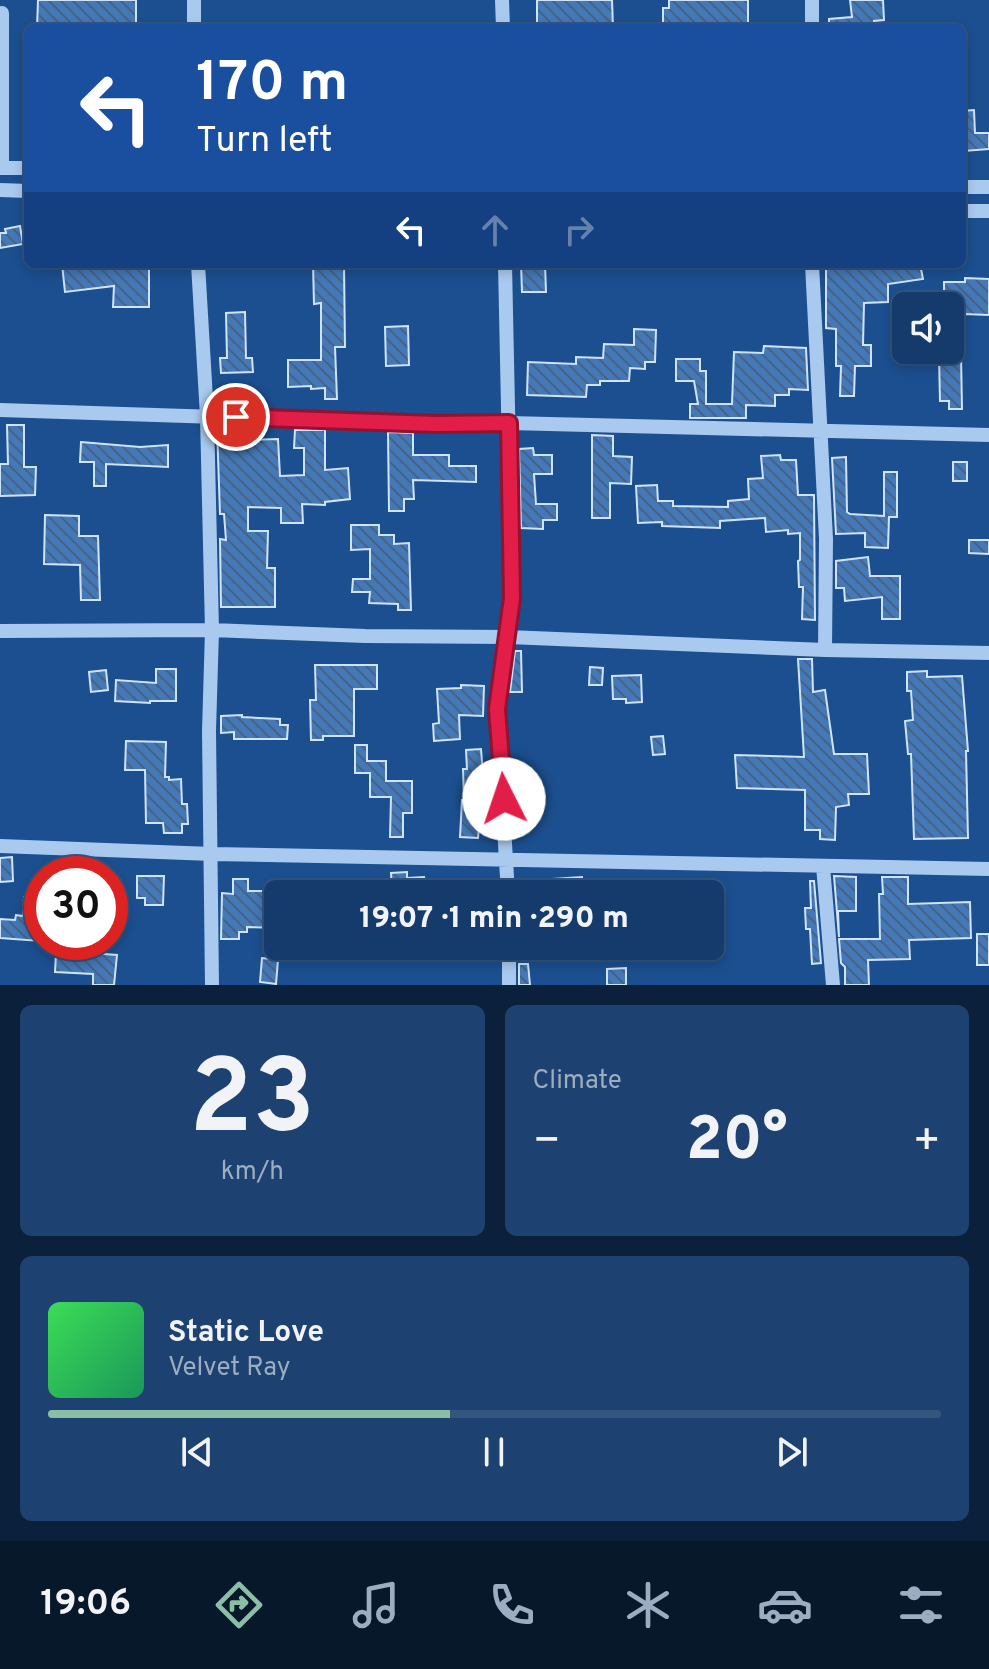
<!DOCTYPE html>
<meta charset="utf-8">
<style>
body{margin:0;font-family:Overpass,sans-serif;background:#1d4271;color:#f1f3f6;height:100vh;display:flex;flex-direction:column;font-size:30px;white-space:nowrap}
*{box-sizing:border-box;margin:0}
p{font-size:26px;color:#9dadc1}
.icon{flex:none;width:44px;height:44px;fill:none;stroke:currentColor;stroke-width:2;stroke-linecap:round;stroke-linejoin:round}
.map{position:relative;height:985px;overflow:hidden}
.panel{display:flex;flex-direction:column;gap:20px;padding:20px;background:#0b203b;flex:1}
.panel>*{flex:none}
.guide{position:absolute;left:24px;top:24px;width:942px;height:244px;border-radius:12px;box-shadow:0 4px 12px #0003,0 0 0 2px #33557e;background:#1a4fa0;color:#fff;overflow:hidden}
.fabs{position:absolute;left:892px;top:292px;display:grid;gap:16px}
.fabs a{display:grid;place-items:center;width:72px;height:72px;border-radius:12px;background:#143b6b;box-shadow:0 4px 12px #0003,0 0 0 2px #33557e;font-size:40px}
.speed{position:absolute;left:24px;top:856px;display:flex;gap:16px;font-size:40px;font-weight:700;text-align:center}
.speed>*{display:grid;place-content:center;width:104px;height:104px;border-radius:50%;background:#143b6b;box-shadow:0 4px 12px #0003,0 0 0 2px #33557e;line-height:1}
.speed .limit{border:12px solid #d22;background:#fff;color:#111}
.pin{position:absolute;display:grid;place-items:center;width:68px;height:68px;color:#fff;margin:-34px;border:4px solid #fff;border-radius:50%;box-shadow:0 2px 8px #0007}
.me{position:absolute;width:88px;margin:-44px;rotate:356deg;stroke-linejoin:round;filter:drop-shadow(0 0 6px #0008)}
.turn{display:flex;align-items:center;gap:28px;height:168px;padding:0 40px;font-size:36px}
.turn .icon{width:104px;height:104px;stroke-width:2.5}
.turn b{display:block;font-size:56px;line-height:68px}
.lanes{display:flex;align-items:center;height:76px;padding:0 40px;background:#0003;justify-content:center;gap:40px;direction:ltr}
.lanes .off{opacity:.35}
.big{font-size:60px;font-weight:800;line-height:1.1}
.panel .card{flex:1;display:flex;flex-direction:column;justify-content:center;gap:12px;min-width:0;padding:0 28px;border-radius:12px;background:#1d4271}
.panel .dial{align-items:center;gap:0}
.dial b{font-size:104px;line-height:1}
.song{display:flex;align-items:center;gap:24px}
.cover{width:96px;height:96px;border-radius:12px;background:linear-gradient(135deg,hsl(130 70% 55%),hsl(150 70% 35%))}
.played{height:8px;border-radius:4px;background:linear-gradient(90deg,#8abfa5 45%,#33557e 45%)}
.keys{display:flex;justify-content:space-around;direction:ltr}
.heat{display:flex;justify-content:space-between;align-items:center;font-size:44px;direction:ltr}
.panel .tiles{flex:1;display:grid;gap:20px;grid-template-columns:1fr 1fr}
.card:last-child{grid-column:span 2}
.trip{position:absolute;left:264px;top:880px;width:460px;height:80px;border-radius:12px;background:#143b6b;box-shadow:0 4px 12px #0003,0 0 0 2px #33557e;font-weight:800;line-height:80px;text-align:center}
.tab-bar{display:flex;height:128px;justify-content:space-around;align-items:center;background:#08182b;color:#9dadc1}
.tab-bar .icon{width:56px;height:56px}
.tab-bar .active{color:#8abfa5}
.tab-bar b{font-size:36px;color:#f1f3f6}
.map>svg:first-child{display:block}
.building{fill:url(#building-back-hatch);stroke:#cfe3fa;stroke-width:2}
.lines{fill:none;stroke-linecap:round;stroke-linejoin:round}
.minor{stroke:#a9c9ee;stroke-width:14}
.route-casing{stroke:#92132f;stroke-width:20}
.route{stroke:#e11d48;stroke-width:14}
</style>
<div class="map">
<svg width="989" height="985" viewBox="0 0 989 985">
<defs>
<pattern id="building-back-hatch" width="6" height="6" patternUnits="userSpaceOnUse" patternTransform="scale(2)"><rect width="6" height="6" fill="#4478b7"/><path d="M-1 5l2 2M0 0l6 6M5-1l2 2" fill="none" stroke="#486282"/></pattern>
</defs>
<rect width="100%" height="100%" fill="#1b4f8f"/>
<!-- building -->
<path class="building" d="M38 0H136V28H37Z
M537 0H612L613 28H537Z
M669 0H748V28H663V8H669Z
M850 0H883L884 20 874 21 875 28H829V19L852 17Z
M974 110 975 133H989V149L964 151 962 111Z
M20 226 23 244 0 248V233H6L5 229Z
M62 264H149V307H113L114 286 65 292Z
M313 264H344L345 347H335L337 399H325V388L311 389V386L288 387V360H321V303L314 304Z
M521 264H545L546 292H522Z
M826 264H920L923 279 888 284V302L864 303 863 345H871V366H855L854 396H840L841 366H836V329L826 328Z
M965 278 989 279V315L964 314V320H950V306H944V282H965Z
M245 312 246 358H252L253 372 221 373 220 358H227L226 313Z
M408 326 409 365 386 366 385 327Z
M634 329 656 330 655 362H645V369L630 368 629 381H600V385H587L586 397 527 395 528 362 576 364V357L603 358 604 344 634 345Z
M764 346 806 348 808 390 789 389V395H775V406L746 405V418H690V404H698L694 381H676V359H700V371H706V404H732L734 352 763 353Z
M961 355 962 409H949V401H940L939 356Z
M7 425H24V467H36L35 495 0 496V464H8Z
M217 427 245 428 246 440 278 439 280 476 304 475V448H294L295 430H325V470L348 468 350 499 325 502V505L302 504 303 523H281V508L248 507V531H268L267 568H275V607H221L220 539 226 540 224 514H220Z
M388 432 413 433V455H449V466H476V482L413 480 414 499H404V511H389Z
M592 435 613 436V456L632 457 631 484 610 483V518H592Z
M81 442 140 447 168 445V467L106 464V486H94V462H80Z
M533 448 534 455H552V474H534L536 504H557V520H543V529L521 528 519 449Z
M780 455 781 460H796L798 495H814L815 620 802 619 803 587H799L798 561 800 560V533L788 534V530L766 532 765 518 720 521V528L662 526V522L638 523 636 486 657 485 658 501H673V506L728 507V501L749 499 748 479 763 478 761 456Z
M846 457 847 512 850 514 884 516V472H897V517H889L888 548 865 547V533L836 534 832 458Z
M953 462H967V481H953Z
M45 515 79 516V536H98L100 600H81L80 565 44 564Z
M351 525H379V535H394V544L409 543 411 610H398V604L369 603 370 592H352L353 579H370V549L351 550Z
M969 540H989V554L969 553Z
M868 557 870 576H900V619H882V597L845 601 844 588H836V561Z
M515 651H521L522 692H510Z
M798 659H812L813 692 825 690 834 754H867L869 794H848L849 805 836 807 835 840 820 839V830H805V790L737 788 735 755 804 757Z
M315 665H377V689H354V736H323V740H311L310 700H316Z
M590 667 603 668 602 685H589Z
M156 669H176V701H150V703L115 701 116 680 156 683Z
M106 670 108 690 91 692 89 672Z
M927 671V677L962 676 968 751H966L968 838 914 839 911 754H908L905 721 913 720 911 691H907V672Z
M641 675 642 702 626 703V699H613L612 676Z
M461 685 484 686 483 716 459 715 460 739 434 741 433 724 439 723 437 689 461 688Z
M242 715V717L280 719V725H288L287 739H234V732L221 733V716Z
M663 736 665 754 653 755 651 737Z
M126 741 166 742 165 777H169V780L181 779 182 804H187L188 824H182V833H164L163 823H146L145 770H125Z
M355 745H367V761H386V781H412V813H403V837H390L391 797H370V773H355Z
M481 749 484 787 481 788 480 814H485L484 828H479L478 838 460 837 462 800H464L463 769H467L466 750Z
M12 857 13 881 0 882V858Z
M407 872V878L424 877 425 882H453L452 894H392L391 873Z
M137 876H164L163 905H145V898H137Z
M834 876 856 877V911H838L839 937Z
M582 877 583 894H554L553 879Z
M882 877H908V904L970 902 971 938 909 940 910 959 868 960 869 985H845V967L841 963 839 939H880L879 894H883Z
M233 879H248V891H278V928L247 927V932H239V939H221L222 893 233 894Z
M327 879 328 894H290L289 881Z
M810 881H814L821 963 812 964 810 929H806L805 908H811Z
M24 897 42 898 40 941 0 938V919L15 920 16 915 23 916Z
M722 921 725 947 710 949V922Z
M977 934H989V965H977Z
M271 946H346V956L276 960H278L276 984 260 982 262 958 271 959Z
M64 951 117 955 114 985H93V974L55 972 56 953H64Z
M519 964H528L530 985H519Z
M626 968V985H607V969Z"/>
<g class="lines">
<!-- minor -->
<path class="minor" d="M502 0 503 28
M2 13V168
M194 28V0
M812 28V0
M0 168H28
M962 187H989
M0 190 28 191
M962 211H989
M198 264 207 416 212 630 209 731 212 985
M505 264 512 598 497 709 508 894
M812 264 826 539 825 650
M0 410 436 424 509 423 989 435
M0 631 212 630 365 636 508 637 825 650 989 653
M0 846 212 854 989 869
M823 866 833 985
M509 946V985"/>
</g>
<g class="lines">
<defs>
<path id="route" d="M236 417 436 424 509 423 512 598 497 709 504 799"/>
</defs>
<!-- route casing -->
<use href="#route" class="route-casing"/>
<!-- route -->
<use href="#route" class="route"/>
</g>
</svg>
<div class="fabs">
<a><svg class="icon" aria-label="sound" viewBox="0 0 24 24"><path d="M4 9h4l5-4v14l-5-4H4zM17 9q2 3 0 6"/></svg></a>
</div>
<div class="speed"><div class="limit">30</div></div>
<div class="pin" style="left:236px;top:417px;background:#d93025"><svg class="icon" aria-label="arrive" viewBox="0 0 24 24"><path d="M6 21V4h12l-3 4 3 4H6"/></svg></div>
<svg class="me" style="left:504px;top:799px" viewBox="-20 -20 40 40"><circle r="19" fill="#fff"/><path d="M0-13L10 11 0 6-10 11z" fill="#e11d48"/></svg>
<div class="trip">19:07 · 1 min · 290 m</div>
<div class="guide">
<div class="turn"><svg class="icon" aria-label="left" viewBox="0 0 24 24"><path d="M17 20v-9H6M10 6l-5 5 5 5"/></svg><div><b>170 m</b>Turn left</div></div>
<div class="lanes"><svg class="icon" aria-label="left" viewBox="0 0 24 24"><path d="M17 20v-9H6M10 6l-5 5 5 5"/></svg><svg class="icon off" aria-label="ahead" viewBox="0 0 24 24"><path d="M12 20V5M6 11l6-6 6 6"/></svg><svg class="icon off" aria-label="right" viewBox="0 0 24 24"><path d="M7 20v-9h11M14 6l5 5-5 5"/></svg></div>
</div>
</div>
<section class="panel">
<div class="tiles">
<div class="card dial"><b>23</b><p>km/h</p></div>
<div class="card"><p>Climate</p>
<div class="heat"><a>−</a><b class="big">20°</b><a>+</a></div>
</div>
<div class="card">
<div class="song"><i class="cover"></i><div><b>Static Love</b><p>Velvet Ray</p></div></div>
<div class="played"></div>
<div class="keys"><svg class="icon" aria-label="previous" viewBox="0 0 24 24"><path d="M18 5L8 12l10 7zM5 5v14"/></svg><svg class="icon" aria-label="pause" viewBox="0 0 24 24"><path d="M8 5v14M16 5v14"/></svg><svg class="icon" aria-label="next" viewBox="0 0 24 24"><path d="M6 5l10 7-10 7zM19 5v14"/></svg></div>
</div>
</div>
</section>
<nav class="tab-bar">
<b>19:06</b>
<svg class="icon active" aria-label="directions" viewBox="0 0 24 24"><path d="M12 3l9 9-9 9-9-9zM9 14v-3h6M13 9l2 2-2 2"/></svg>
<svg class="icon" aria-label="music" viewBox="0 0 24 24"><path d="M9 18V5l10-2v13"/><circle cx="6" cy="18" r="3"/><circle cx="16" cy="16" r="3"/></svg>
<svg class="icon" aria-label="phone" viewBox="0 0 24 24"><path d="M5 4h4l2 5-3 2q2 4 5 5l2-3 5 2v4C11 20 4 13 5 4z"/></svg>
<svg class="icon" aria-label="climate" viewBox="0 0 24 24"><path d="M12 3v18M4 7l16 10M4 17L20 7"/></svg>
<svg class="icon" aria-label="car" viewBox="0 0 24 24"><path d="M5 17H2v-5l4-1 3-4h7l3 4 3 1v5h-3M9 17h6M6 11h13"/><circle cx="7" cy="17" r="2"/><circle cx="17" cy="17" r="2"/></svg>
<svg class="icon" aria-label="filters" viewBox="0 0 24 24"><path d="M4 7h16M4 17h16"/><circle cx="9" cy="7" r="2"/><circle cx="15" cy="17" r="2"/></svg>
</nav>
